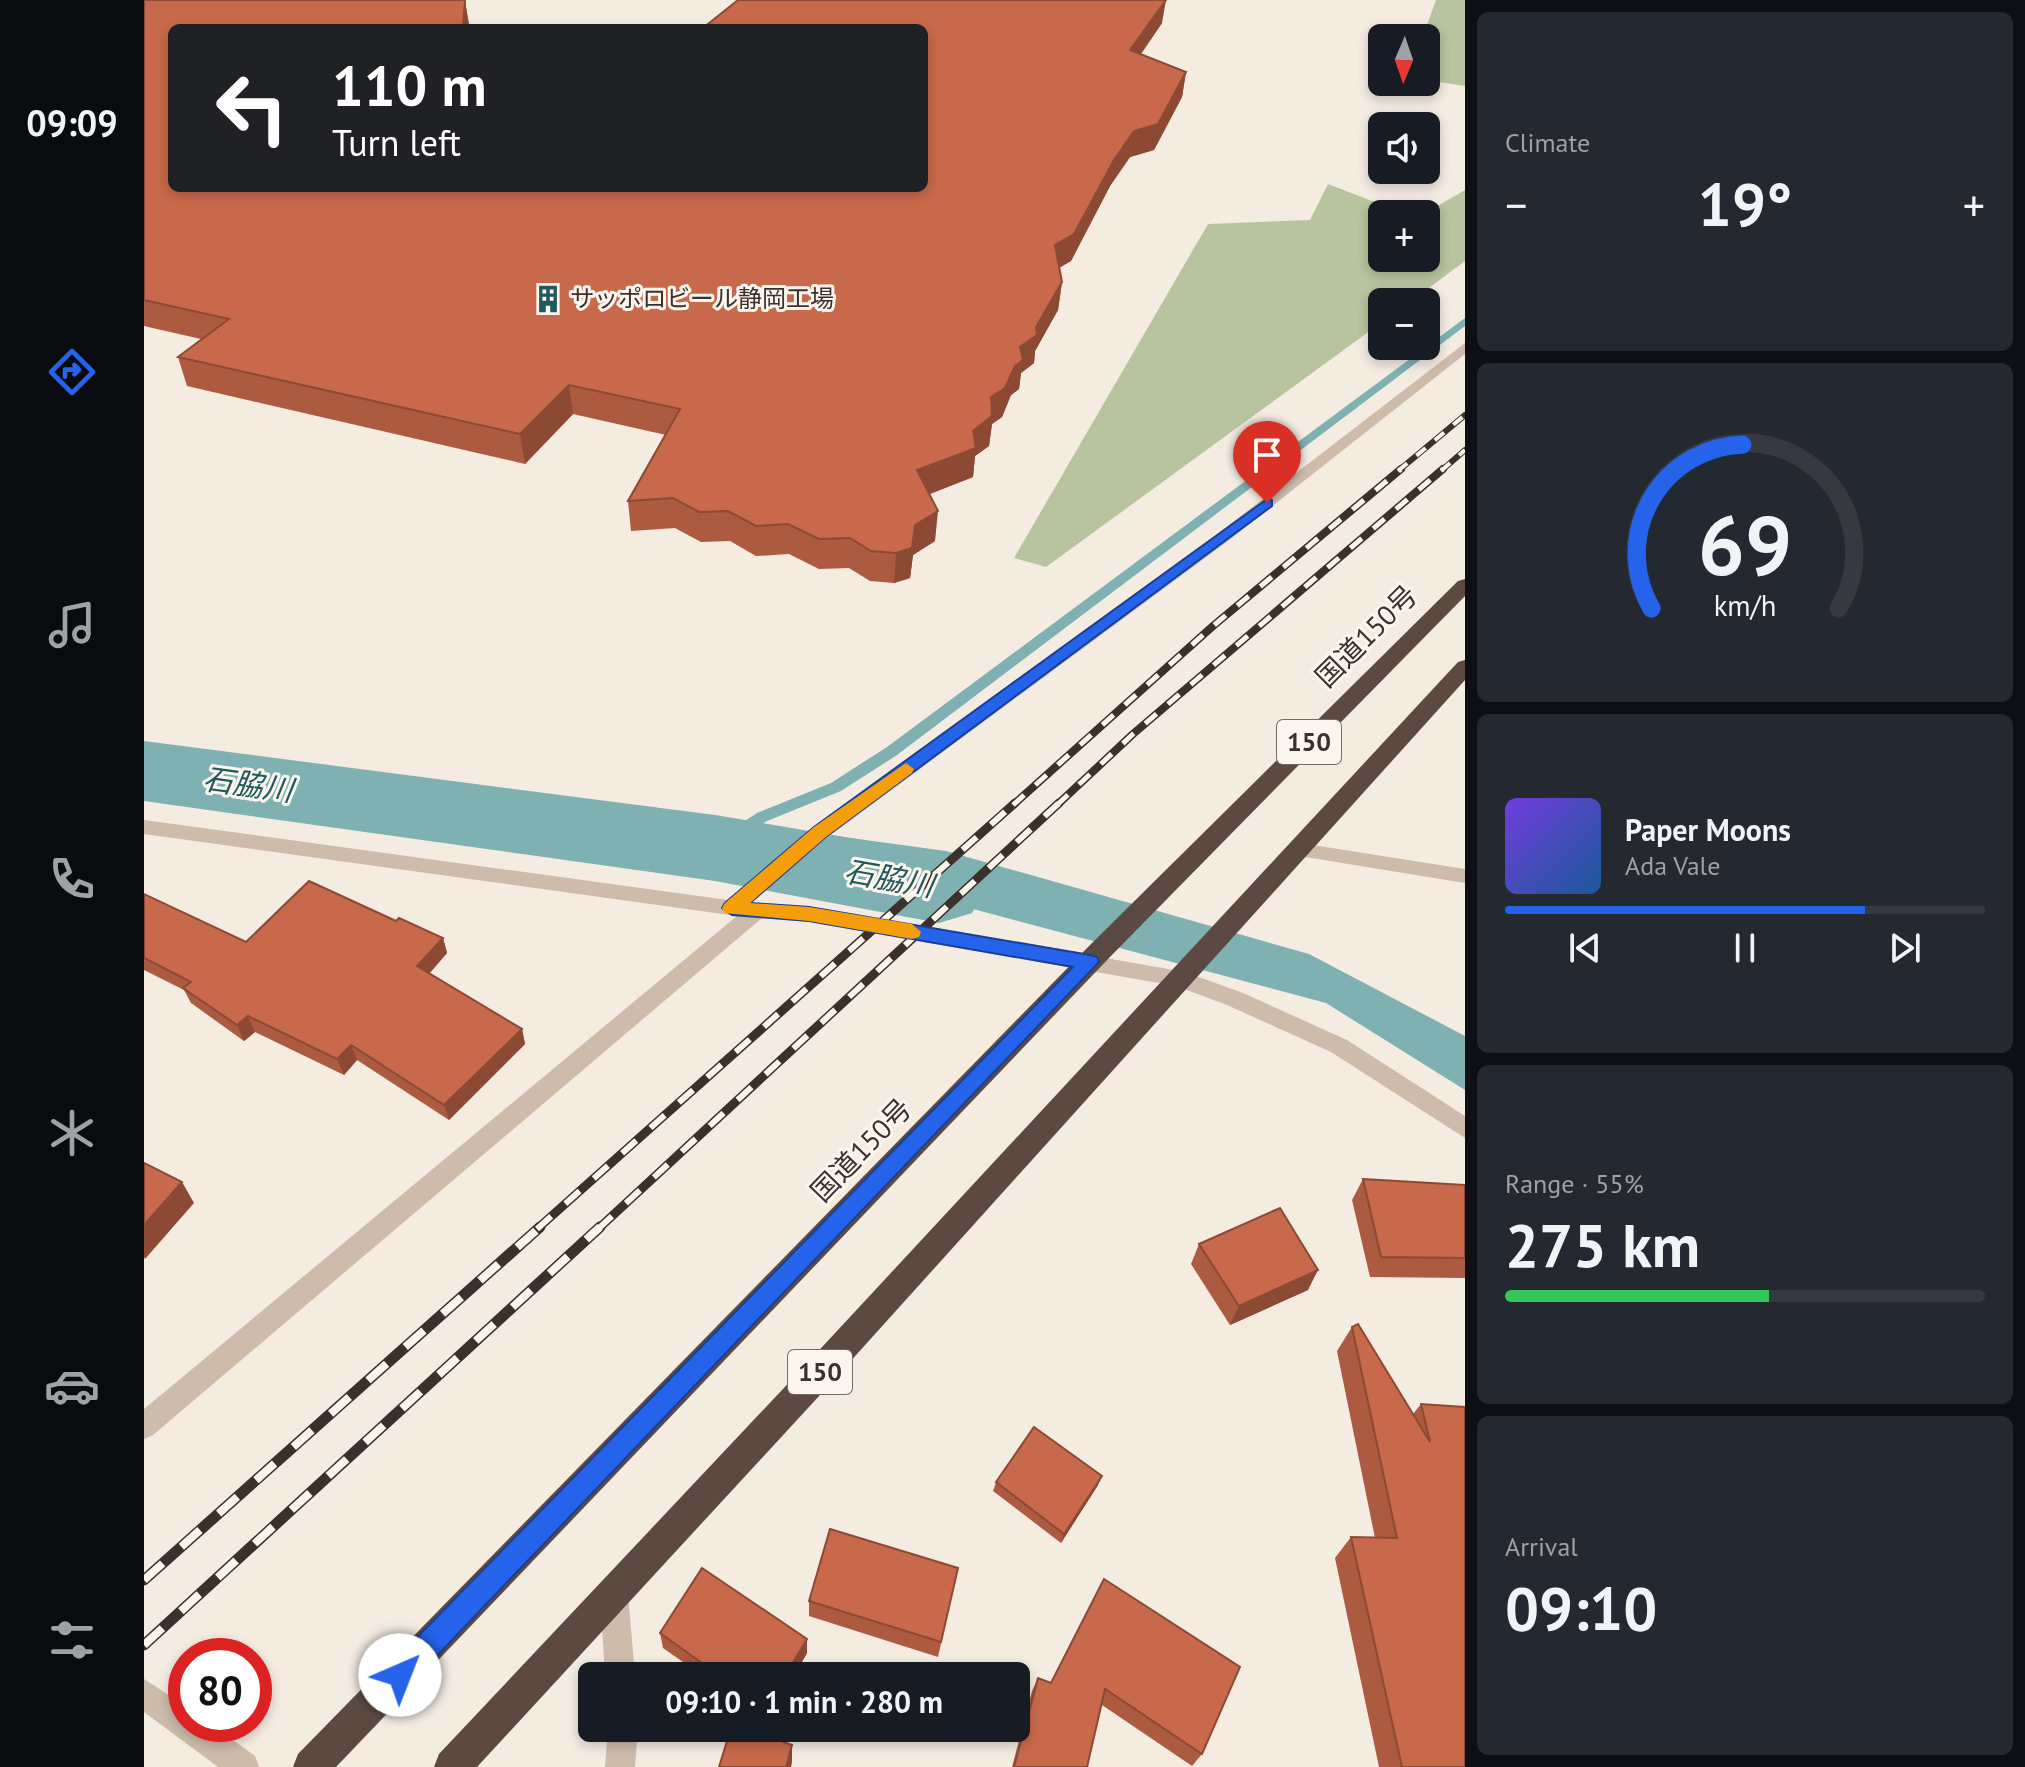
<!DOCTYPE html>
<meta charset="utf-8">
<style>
body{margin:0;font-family:"PT Sans","Noto Sans JP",sans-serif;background:#242831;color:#f1f3f6;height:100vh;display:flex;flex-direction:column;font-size:30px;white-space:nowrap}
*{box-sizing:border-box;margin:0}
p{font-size:26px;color:#9ea1a6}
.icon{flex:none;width:44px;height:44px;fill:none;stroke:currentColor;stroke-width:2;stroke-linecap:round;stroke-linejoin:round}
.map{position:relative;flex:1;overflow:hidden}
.details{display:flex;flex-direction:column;gap:12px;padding:12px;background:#0d0f14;width:560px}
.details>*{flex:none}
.banner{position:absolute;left:24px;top:24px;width:760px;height:168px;border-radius:12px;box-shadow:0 4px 12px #0003;background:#202124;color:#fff;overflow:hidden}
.needle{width:52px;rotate:182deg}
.fabs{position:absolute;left:1224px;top:24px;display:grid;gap:16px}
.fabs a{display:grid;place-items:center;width:72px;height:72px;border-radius:12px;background:#171b24;box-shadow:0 4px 12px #0003;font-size:40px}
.speed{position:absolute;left:24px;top:1638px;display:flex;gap:16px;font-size:40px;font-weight:700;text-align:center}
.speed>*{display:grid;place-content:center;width:104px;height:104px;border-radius:50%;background:#171b24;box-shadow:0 4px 12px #0003;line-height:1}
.speed .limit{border:12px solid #d22;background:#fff;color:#111}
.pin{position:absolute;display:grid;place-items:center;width:68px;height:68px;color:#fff;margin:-82px -34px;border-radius:50% 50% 50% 0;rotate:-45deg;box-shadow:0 0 8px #0007}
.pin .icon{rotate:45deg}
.me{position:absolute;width:88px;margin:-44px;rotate:44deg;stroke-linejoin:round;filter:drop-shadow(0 0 6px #0008)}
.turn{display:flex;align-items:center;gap:28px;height:168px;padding:0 32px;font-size:36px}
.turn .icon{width:104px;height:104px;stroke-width:2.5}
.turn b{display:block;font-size:56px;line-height:68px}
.big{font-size:60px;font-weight:600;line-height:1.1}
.details .widget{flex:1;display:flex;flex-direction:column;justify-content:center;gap:12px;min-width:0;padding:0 28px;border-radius:12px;background:#242831}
.details .dial{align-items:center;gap:0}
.dial svg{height:208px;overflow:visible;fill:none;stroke:#363941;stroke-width:7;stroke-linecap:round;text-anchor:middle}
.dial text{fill:#f1f3f6;stroke:none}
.song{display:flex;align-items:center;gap:24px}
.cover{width:96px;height:96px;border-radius:12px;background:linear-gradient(135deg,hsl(260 70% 55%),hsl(210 70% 35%))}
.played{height:8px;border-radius:4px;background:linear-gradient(90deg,#2563eb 75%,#363941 75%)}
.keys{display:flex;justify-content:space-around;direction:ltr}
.heat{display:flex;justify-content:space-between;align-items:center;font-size:44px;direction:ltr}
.charge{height:12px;border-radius:6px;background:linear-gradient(90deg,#34c759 55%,#363941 0)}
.trip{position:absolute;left:434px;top:1662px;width:452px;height:80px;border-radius:12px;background:#171b24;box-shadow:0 4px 12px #0003;font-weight:600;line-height:80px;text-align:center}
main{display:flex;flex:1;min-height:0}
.menu{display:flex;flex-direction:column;width:144px;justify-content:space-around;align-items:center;background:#090b0e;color:#9ea1a6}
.menu .icon{width:56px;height:56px}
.menu .current{color:#2563eb}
.menu b{font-size:36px;color:#f1f3f6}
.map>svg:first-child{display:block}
.green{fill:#b8c4a0;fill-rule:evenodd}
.water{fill:#7fb0b2}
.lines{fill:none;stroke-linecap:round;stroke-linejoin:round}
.stream{fill:#7fb0b2;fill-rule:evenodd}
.river{fill:#7fb0b2;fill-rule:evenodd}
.minor{fill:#cdbbac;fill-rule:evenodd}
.highway{fill:#5c4a42;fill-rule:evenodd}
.rail-far3-casing{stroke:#3b302b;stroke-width:6}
.rail-far2-casing{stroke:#3b302b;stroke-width:8}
.rail-far1-casing{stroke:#3b302b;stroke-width:9}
.rail-casing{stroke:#3b302b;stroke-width:11}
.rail-far3{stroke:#fbf5ee;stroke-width:4;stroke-dasharray:12;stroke-linecap:butt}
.rail-far2{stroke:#fbf5ee;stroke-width:5;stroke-dasharray:15;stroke-linecap:butt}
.rail-far1{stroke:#fbf5ee;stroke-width:6;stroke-dasharray:19;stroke-linecap:butt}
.rail{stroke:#fbf5ee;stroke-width:8;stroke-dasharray:25;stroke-linecap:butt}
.wall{fill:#ac5a40}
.shaded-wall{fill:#8c4a34}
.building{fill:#c8694b;stroke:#8c4a34;stroke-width:2}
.route{fill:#2563eb;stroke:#184099;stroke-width:2}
.slow{fill:#f59e0b}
.labels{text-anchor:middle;stroke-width:6;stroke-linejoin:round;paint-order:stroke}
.far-poi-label{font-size:24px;fill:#3b302b;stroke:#fbf5ee;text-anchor:start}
.shield{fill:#fbf5ee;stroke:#756b66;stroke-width:2}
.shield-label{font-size:26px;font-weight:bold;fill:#3b302b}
.street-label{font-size:28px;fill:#3b302b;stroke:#fbf5ee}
.water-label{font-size:30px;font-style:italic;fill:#1f5a5e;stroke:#fbf5ee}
</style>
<main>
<nav class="menu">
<b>09:09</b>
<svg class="icon current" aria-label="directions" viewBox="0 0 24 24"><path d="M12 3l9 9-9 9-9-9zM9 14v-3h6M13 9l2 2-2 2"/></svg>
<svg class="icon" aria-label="music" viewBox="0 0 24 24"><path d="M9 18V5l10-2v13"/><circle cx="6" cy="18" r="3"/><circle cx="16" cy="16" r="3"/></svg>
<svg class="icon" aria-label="phone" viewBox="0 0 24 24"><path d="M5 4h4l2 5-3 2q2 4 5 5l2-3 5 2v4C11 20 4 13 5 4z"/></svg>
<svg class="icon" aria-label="climate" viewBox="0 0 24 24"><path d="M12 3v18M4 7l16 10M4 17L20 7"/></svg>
<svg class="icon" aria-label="car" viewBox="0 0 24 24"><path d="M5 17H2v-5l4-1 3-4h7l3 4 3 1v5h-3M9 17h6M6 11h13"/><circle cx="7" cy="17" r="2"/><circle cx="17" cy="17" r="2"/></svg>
<svg class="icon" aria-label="filters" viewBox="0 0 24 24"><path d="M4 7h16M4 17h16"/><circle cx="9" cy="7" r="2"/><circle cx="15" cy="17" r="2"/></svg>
</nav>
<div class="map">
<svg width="1321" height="1767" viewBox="0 0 1321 1767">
<rect width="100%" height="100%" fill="#f4ebe1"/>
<!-- green -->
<path class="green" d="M1292 0H1321V86L1282 80V38H1274L1280 33Z
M1184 184 1228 201 1285 211 1321 190V261L1266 302H1238V322L902 567 870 558 1064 224 1166 220ZM1238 214H1282V258H1238Z"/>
<!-- water -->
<path class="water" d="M0 742 802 851 1165 954 1321 1036V1090L1182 1003 566 839 0 779Z"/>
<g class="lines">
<!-- stream -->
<path class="stream" d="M1321 318V326L753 755 697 791 623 821 577 852H565L563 848 565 844 613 813 687 783 743 747Z"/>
<!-- river -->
<path class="river" d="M0 741 571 815 795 853 828 863 842 888 828 913 795 923 571 881 0 801Z"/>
<!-- minor -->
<path class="minor" d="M1321 343V354L1084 541 684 837 608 902 665 906 1041 972 1099 993 1203 1040 1321 1116V1138L1187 1052 1083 1005 1032 986 665 922 618 918 9 1435 0 1439V1409L593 916 0 834V820L584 900 670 827 1072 535Z
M1156 843 1321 869V883L1149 855 1146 850Z
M470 1579 480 1583 484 1593 491 1676H461L456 1593 460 1583Z
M0 1679 42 1706V1724H67L111 1756 115 1767H74L0 1712Z
M464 1728H494L491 1767H461Z"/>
<!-- highway -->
<path class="highway" d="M1321 579V596L965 958 192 1767H149L154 1754 947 944 1314 581Z
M1321 660V680L676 1395 333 1767H290L295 1754 654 1373 1314 662Z"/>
<defs>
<path id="rail-far3" d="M1254 471 1321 415
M1297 471 1321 450"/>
<path id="rail-far2" d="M869 805 1069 626 1257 469
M913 805 989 734 1299 469"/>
<path id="rail-far1" d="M393 1229 871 803
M454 1229 915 803"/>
<path id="rail" d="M0 1580 396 1227
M0 1645 456 1227"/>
</defs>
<!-- rail-far3 casing -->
<use href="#rail-far3" class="rail-far3-casing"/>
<!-- rail-far2 casing -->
<use href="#rail-far2" class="rail-far2-casing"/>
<!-- rail-far1 casing -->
<use href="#rail-far1" class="rail-far1-casing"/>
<!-- rail casing -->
<use href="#rail" class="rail-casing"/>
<!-- rail-far3 -->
<use href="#rail-far3" class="rail-far3"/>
<!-- rail-far2 -->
<use href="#rail-far2" class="rail-far2"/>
<!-- rail-far1 -->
<use href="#rail-far1" class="rail-far1"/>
<!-- rail -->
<use href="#rail" class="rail"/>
</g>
<!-- wall -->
<path class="wall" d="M0 0 321 1 325 25V28H28V188L1018 23 997 54 1042 72 1038 97 1010 150 986 157 966 186 927 261 915 268 918 282 914 310 891 351 890 363 877 373 875 389 867 395 858 417 848 424 845 446 831 456 829 477 785 494 791 541 769 555 766 578 750 583 726 581 705 568 675 569 645 554 612 556 586 541 557 542 531 528 487 531 484 501 522 435 429 414 381 464 43 386 34 357 57 339 0 326Z
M0 894 102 942 252 921 299 938 303 953 286 973 378 1029 381 1044 305 1120 213 1060 200 1075 111 1032 100 1041 47 1003 40 990 0 970Z
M1219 1179 1321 1185V1278L1226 1277 1208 1200Z
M1055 1244 1164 1290 1086 1325 1047 1264Z
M1208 1327 1269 1414 1277 1404 1321 1407V1767H1235L1191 1558 1207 1537 1231 1538 1193 1351Z
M852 1482 954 1485 917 1543 849 1491Z
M814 1568 794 1657 665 1616V1601Z
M960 1579 1058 1754 1048 1766 958 1705 943 1767H868L888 1691 894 1678 907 1683Z
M516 1633 663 1639V1653L650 1676H559L519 1648Z"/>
<!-- shaded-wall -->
<path class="shaded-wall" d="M1022 0 1018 23 983 74 986 50Z
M321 1 325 25V28H319Z
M1042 72 1038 97 1010 150 986 157 966 186 927 261 908 272 911 245 990 131Z
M918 282 914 310 891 351 890 363 877 373 875 389 867 395 858 417 848 424 845 446 831 456 829 477 771 500 773 470 829 431 847 397 876 347Z
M425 385 429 414 381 464 376 434Z
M794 511 791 541 769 555 766 578 750 583 752 553 771 525Z
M299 938 303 953 278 981 273 966Z
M104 1016 111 1032 100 1041 93 1025Z
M378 1029 381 1044 305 1120 300 1105Z
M207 1045 213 1060 200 1075 193 1059Z
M38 1182 50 1203 1 1259 0 1257V1225Z
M1174 1270 1164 1290 1086 1325 1095 1306Z
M958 1476 954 1485 917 1543 920 1534Z
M663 1639V1653L650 1676H641Z
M648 1745V1762L647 1767H642Z"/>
<!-- building -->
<path class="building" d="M0 0H320L321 1 319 28H28V188H780V28H559L594 0H1022L986 50 1042 72 1014 124 990 131 970 160 930 234 911 245 918 282 892 327 893 335 876 347 879 360 871 366 861 388 847 397 848 416 829 431 832 448 773 470 794 511 771 525 768 548 752 553 727 551 706 538 675 539 644 524 612 526 584 511 555 512 529 498 484 501 536 409 425 385 376 434 34 357 85 319 0 300Z
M528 25 548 28H527Z
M165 881 252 921 255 918 299 938 273 966 378 1029 300 1105 207 1045 193 1059 104 1016 93 1025 39 988 47 982 0 958V894L102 942Z
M0 1163 38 1182 0 1225Z
M1219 1179 1321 1185V1258L1237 1257Z
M1136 1208 1174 1270 1095 1306 1055 1244Z
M1214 1324 1286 1442 1277 1404 1321 1407V1767H1258L1207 1537 1253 1538 1208 1327Z
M890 1427 958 1476 920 1534 852 1482Z
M686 1529 814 1568 797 1642 665 1601Z
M558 1568 663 1639 641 1676H576L516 1633Z
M960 1579 1096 1667 1058 1754 961 1689 943 1767H870L894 1678 907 1683Z
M587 1728H599L648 1745 642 1767H575Z"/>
<!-- route -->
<path class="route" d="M1123 499 1128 500V506L683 836 606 903 665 907 946 955 953 957 955 962 265 1685 256 1688 246 1685 242 1675 246 1665 929 967 665 921 588 915 578 908 581 903 670 827Z"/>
<!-- slow -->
<path class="slow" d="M762 763 770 769 768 773 683 836 606 903 665 907 768 924 777 932 775 937 768 939 665 921 581 913 578 908 581 903 670 827Z"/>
<!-- icons -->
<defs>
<symbol id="building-bare" viewBox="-9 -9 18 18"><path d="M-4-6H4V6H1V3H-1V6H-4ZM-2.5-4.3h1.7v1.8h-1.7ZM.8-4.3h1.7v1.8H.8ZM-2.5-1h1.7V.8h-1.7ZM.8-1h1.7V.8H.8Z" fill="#1f5a5e" stroke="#fbf5ee" stroke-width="2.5" paint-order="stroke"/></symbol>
</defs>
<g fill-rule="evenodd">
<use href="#building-bare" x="384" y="279" width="40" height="40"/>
</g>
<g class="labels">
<!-- far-poi labels -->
<g class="far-poi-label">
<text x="426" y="307">サッポロビール静岡工場</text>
</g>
<!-- shield labels -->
<g class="shield">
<rect x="1133" y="720" width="64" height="44" rx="6"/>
<rect x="644" y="1350" width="64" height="44" rx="6"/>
</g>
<g class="shield-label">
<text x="1165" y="751">150</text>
<text x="676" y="1381">150</text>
</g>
<!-- street labels -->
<g class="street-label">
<text transform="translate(1222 636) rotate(-45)" y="10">国道150号</text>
<text transform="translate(717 1150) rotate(-46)" y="10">国道150号</text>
</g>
<!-- water labels -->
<g class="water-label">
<text transform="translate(104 785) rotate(8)" y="10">石脇川</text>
<text transform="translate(745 879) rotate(10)" y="10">石脇川</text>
</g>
</g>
</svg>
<div class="fabs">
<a><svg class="needle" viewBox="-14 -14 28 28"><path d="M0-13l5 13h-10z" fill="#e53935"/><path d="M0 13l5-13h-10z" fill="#9ea1a6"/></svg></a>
<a><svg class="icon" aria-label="sound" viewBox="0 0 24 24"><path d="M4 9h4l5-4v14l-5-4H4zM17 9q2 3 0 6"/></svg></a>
<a>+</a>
<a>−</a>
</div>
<div class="speed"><div class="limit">80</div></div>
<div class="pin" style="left:1123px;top:503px;background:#d93025"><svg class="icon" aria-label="arrive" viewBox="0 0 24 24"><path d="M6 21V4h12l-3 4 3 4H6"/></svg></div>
<svg class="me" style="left:256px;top:1675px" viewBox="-20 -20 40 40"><circle r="19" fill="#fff"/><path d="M0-13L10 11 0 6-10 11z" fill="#2563eb"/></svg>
<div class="trip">09:10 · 1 min · 280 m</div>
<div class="banner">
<div class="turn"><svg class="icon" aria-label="left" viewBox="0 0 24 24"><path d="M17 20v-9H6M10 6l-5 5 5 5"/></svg><div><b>110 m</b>Turn left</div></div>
</div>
</div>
<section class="details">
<div class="widget"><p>Climate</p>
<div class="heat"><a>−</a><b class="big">19°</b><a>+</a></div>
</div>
<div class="widget dial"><svg viewBox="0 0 100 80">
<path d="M14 69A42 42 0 1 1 86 69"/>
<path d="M14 69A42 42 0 0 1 49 6" stroke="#2563eb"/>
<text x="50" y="56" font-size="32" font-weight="700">69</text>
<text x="50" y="72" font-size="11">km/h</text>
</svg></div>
<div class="widget">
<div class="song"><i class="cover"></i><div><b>Paper Moons</b><p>Ada Vale</p></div></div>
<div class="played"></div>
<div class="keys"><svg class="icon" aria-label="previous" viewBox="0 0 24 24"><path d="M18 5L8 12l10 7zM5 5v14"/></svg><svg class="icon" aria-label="pause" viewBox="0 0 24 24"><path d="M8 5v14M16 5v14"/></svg><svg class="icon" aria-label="next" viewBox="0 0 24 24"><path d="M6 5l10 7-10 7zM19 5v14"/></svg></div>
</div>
<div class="widget"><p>Range · 55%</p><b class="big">275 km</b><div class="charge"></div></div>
<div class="widget"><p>Arrival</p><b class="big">09:10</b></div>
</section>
</main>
